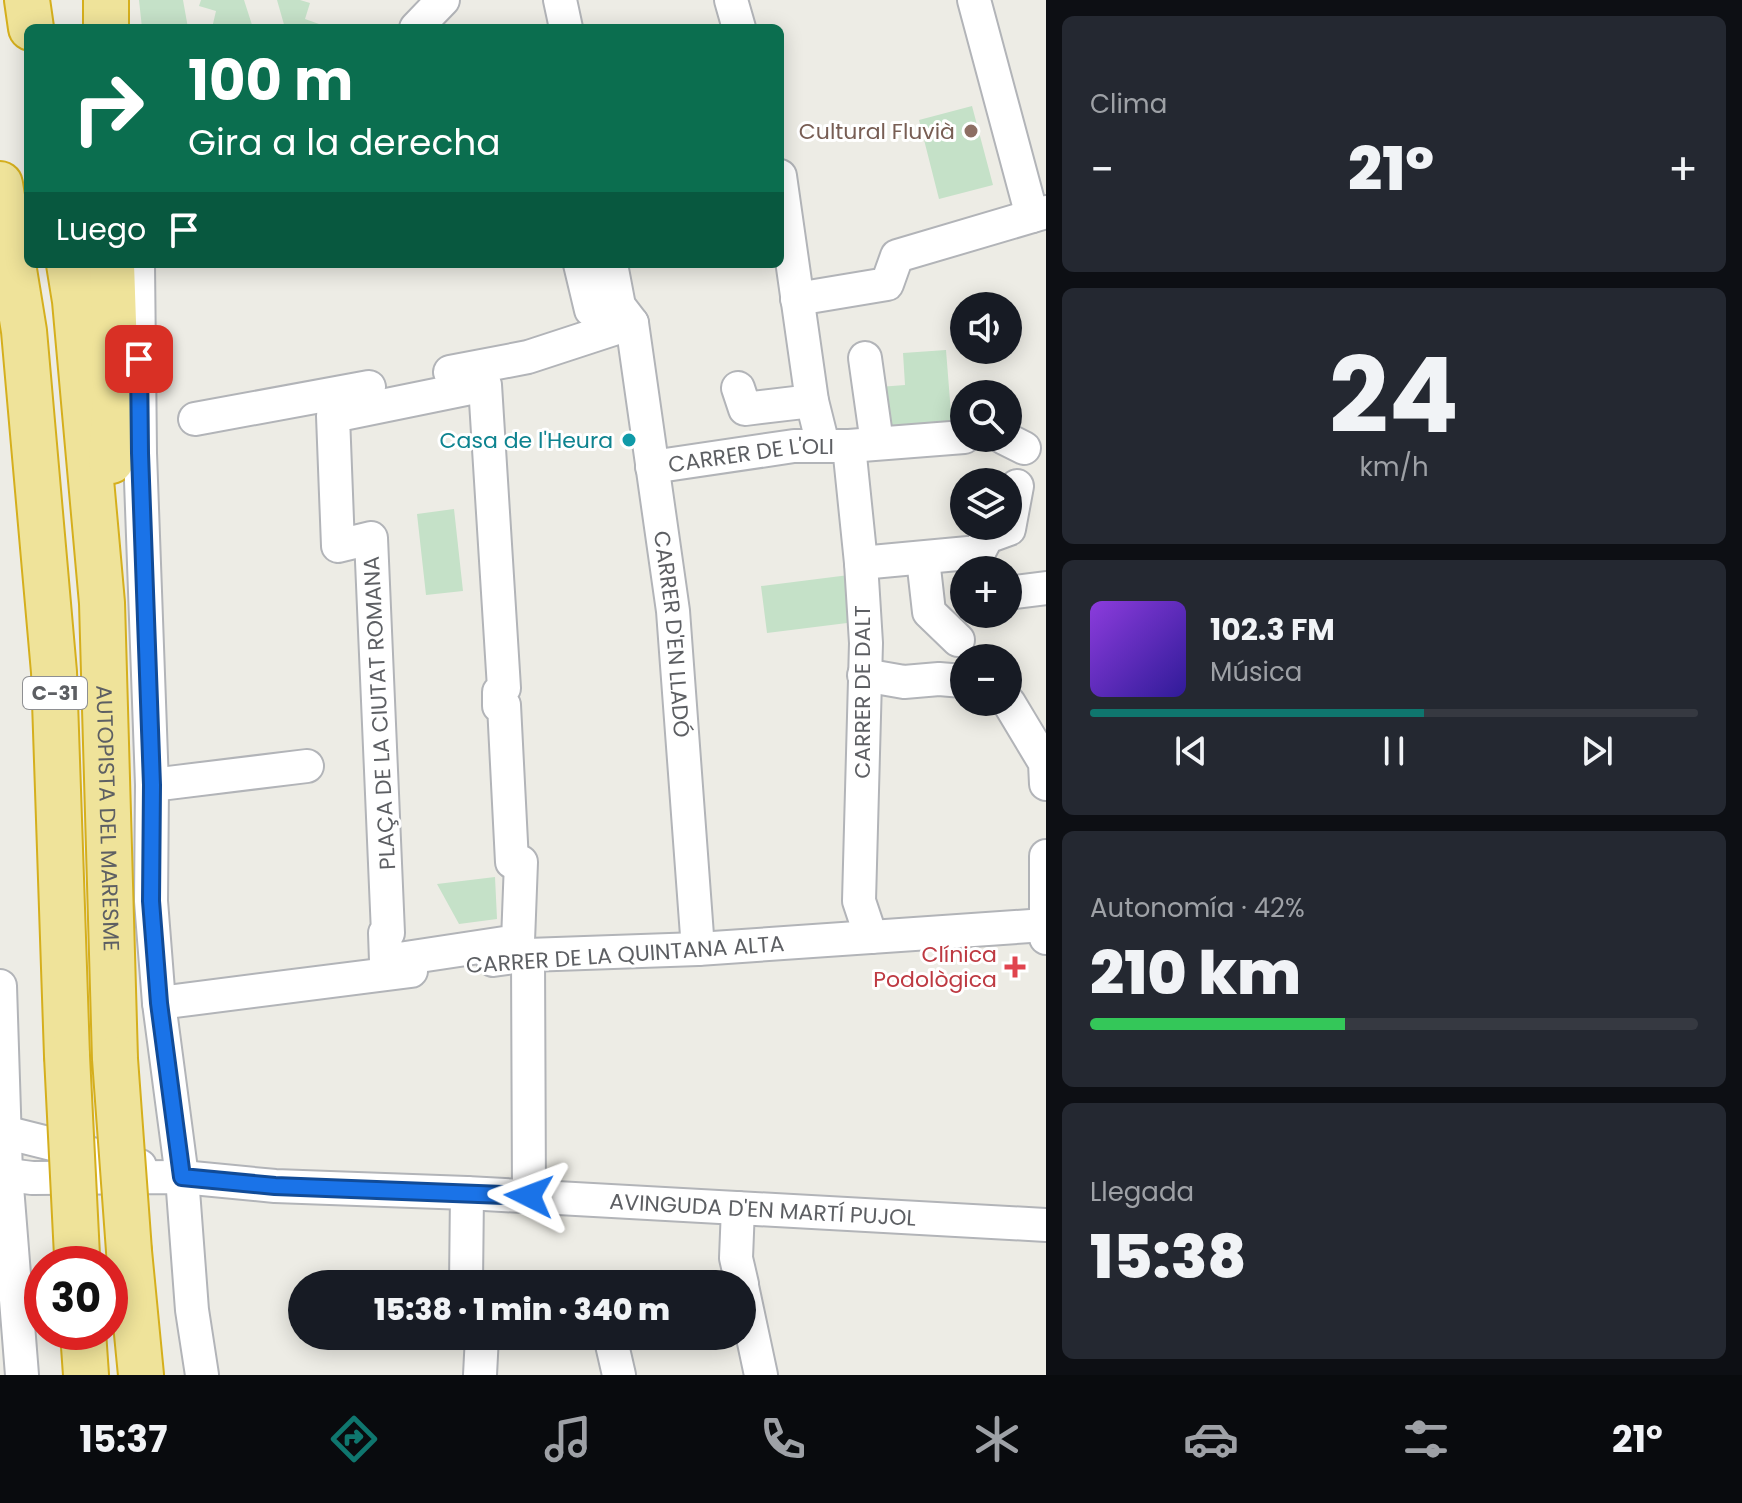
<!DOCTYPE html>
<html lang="es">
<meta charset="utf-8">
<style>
body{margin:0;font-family:Poppins,sans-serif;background:#242831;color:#f1f3f6;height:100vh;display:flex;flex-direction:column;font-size:30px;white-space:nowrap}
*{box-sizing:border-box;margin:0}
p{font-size:26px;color:#9ea1a6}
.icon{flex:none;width:44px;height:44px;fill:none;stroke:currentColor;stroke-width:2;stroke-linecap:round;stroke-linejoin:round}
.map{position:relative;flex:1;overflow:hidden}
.details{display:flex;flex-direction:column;gap:16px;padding:16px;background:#0d0f14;width:696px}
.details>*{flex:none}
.top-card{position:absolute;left:24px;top:24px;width:760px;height:244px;border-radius:12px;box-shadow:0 4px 20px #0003;background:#0b6e4f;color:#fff;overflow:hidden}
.controls{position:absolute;left:950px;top:292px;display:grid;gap:16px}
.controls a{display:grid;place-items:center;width:72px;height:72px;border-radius:50%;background:#171b24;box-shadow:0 4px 20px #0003;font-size:40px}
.speed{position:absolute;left:24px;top:1246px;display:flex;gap:16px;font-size:40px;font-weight:700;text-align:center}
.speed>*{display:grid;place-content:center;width:104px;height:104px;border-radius:50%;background:#171b24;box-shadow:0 4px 20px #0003;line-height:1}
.speed .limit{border:12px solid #d22;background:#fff;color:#111}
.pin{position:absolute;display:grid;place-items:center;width:68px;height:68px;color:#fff;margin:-34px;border-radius:16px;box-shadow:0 4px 12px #0006}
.me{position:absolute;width:88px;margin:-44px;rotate:273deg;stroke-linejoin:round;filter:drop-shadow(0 0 6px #0008)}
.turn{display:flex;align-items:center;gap:28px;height:168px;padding:0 32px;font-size:36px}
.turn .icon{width:104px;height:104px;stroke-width:2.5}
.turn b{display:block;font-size:56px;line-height:68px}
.then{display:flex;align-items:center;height:76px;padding:0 32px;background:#0003;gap:16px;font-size:30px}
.big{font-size:60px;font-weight:800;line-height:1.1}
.details .tile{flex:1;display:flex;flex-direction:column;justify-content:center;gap:12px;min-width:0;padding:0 28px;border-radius:12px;background:#242831}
.details .dial{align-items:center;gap:0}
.dial b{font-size:104px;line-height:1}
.song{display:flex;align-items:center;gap:24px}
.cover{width:96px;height:96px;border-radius:12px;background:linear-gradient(135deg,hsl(270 70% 55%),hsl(250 70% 35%))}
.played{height:8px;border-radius:4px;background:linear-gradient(90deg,#0f766e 55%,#363941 55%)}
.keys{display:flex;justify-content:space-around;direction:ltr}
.heat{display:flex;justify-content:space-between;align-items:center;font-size:44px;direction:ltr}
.charge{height:12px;border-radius:6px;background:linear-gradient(90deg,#34c759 42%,#363941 0)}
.trip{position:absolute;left:288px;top:1270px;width:468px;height:80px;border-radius:40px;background:#171b24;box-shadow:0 4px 20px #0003;font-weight:800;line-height:80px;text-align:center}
.menu{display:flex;height:128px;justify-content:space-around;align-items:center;background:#090b0e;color:#9ea1a6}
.menu .icon{width:56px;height:56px}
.menu .active{color:#0f766e}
.menu b{font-size:36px;color:#f1f3f6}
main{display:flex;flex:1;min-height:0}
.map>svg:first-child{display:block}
.green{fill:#c5e1c8}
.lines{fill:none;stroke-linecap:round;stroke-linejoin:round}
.minor-casing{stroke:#b2b4b8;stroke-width:36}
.highway-casing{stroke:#d5af1d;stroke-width:48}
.minor{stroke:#fff;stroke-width:32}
.highway{stroke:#efe39a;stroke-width:44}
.highway-bridge-casing{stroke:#d5af1d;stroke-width:48;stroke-linecap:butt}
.highway-bridge{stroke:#efe39a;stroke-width:44}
.route-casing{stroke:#114b97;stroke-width:20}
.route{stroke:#1a73e8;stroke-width:14}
.education-dot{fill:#8d6e63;stroke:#fff;stroke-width:3}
.culture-dot{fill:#0f9aa8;stroke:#fff;stroke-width:3}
.health-dot{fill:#e0444e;stroke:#fff;stroke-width:3}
.labels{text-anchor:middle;stroke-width:6;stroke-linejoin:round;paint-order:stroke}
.shield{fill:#fff;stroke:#8e8f92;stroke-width:2}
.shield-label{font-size:20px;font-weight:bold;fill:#5d5f63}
.education-label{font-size:22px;fill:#785e54;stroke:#fff;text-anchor:end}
.culture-label{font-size:22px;fill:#0d838f;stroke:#fff;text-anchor:end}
.street-label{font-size:22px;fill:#5d5f63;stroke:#fff}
.health-label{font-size:22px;fill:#be3a42;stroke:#fff;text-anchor:end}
</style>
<main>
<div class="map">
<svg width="1046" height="1375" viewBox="0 0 1046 1375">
<rect width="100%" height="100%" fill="#edece5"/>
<!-- green -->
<path class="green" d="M139 0H183L188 28H142Z
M201 0H244L253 28H212L216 11 199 6Z
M277 0H300L310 3 305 19 319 24V28H285Z
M972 106 993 185 939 199 919 120Z
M946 350 952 426 882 431 879 387 905 385 903 353Z
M454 509 463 591 426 595 417 514Z
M849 575 855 622 767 633 761 586Z
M495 877 497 919 459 924 437 884Z"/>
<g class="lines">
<defs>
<g id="minor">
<path d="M560 0 566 28"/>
<path d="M731 0 739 28"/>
<path d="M974 0 1032 216"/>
<path d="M416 28 443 0"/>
<path d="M780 176 812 401 823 445"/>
<path d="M138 264 140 453 152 785 151 901 159 1003 182 1177 192 1310 202 1375"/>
<path d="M580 264 591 310 619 306"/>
<path id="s1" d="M611 264 619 306 632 323 673 611 698 949"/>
<path d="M797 299 887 284 897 256 1046 212"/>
<path d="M865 358 877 443"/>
<path d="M450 372 528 357 632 323"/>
<path d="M485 385 504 688 499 692V706L504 705 512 862H521L518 941 386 961 385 933H388L371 538 338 546 333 416Z"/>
<path d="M738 388 745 409 812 401"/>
<path d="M195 419 369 387"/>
<path d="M1004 438 1024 448"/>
<path d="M849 446 861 563 866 643 859 901 871 937"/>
<path id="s2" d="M652 467 794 446H849L964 437"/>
<path d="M923 559 929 612 958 640"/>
<path d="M861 563 979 552 987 537 1009 529 1017 486"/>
<path d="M1008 593 1046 588"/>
<path d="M864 675 904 682 939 679 963 681"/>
<path d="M1009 703 1045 763 1046 784"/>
<path d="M152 785 307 766"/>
<path d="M1046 856V938"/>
<path d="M528 955 529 1196"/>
<path d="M493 960 528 955 698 949 1045 925"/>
<path d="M0 986 6 1174 22 1375"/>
<path d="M159 1003 411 971"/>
<path d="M0 1131 140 1166"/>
<path id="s3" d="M0 1174 32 1178 182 1177 275 1186 467 1193 1046 1225"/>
<path d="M738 1208 736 1258 742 1284"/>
<path d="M466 1284 467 1193"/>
<path d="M742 1286 761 1375"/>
<path d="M610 1336 619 1375"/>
<path d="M480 1375 482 1336"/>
</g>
<g id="highway">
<path d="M27 0 31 28"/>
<path d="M106 0V28"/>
<path d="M0 184 24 331 54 672 67 1056"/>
<path id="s4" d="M69 264 75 301 102 603 115 1059"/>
<path d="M111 461 116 381 112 264"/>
<path d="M129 1251 141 1375"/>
<path d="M83 1332 86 1375"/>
</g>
</defs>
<!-- minor casing -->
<use href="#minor" class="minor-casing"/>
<!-- highway casing -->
<use href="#highway" class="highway-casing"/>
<!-- minor -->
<use href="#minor" class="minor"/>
<!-- highway -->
<use href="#highway" class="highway"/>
<defs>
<path id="highway-bridge" d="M67 1056 77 1256
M115 1059 129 1251"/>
</defs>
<!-- highway-bridge casing -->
<use href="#highway-bridge" class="highway-bridge-casing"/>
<!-- highway-bridge -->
<use href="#highway-bridge" class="highway-bridge"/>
</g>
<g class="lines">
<defs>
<path id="route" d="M139 359 140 453 152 785 151 901 159 1003 182 1177 275 1186 529 1196"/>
</defs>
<!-- route casing -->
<use href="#route" class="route-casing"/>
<!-- route -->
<use href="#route" class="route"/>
</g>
<!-- markers -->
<circle class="education-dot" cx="971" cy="131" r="8"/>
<circle class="culture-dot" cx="629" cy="440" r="8"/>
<path class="health-dot" d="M1011 955h8v8h8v8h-8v8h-8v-8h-8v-8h8z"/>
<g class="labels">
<!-- shield labels -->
<rect class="shield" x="23" y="677" width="64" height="32" rx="6"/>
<g class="shield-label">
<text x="55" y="700">C-31</text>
</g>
<!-- education labels -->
<g class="education-label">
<text x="955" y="139">Cultural Fluvià</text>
</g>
<!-- culture labels -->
<g class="culture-label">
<text x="613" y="448">Casa de l'Heura</text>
</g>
<!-- street labels -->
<g class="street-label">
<text dy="8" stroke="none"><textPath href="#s2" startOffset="100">CARRER DE L'OLI</textPath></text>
<text dy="8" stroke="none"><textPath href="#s1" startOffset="378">CARRER D'EN LLADÓ</textPath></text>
<text transform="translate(862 692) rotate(-90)" y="8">CARRER DE DALT</text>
<text transform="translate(379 713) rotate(-93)" y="8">PLAÇA DE LA CIUTAT ROMANA</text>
<text dy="8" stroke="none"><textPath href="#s4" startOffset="556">AUTOPISTA DEL MARESME</textPath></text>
<text transform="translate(625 954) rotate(-4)" y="8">CARRER DE LA QUINTANA ALTA</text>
<text dy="8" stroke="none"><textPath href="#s3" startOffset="764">AVINGUDA D'EN MARTÍ PUJOL</textPath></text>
</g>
<!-- health labels -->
<g class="health-label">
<text x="997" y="962">Clínica<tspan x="997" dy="25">Podològica</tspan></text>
</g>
</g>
</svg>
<div class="controls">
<a><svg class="icon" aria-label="sound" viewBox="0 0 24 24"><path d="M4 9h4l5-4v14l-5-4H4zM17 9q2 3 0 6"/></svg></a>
<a><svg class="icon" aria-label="search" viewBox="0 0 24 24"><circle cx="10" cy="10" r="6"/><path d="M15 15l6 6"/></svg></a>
<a><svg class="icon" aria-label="layers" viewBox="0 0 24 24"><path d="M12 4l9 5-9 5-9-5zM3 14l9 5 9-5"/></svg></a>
<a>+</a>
<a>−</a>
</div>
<div class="speed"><div class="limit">30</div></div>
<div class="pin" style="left:139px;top:359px;background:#d93025"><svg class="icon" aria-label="arrive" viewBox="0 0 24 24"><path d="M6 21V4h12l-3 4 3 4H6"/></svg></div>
<svg class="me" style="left:529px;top:1196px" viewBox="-20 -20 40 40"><path d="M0-17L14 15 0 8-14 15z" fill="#1a73e8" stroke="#fff" stroke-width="4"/></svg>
<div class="trip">15:38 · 1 min · 340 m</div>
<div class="top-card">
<div class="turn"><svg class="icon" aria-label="right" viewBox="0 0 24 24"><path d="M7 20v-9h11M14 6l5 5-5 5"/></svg><div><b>100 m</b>Gira a la derecha</div></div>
<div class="then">Luego<svg class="icon" aria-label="arrive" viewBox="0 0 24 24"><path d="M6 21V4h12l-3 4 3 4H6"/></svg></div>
</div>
</div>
<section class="details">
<div class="tile"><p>Clima</p>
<div class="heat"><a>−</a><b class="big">21°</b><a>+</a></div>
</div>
<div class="tile dial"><b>24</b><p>km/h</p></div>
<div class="tile">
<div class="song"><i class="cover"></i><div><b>102.3 FM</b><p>Música</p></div></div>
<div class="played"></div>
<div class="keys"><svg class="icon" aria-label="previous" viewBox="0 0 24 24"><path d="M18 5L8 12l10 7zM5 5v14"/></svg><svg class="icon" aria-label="pause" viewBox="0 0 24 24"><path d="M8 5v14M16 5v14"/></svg><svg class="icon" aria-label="next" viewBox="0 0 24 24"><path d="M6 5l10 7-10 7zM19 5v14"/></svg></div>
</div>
<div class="tile"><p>Autonomía · 42%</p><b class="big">210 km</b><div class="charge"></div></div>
<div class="tile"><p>Llegada</p><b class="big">15:38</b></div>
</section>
</main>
<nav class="menu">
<b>15:37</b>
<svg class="icon active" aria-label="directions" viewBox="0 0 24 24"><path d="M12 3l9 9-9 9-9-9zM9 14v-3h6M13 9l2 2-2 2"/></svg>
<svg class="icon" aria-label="music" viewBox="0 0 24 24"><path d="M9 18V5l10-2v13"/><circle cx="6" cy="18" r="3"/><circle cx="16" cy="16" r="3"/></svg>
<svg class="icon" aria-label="phone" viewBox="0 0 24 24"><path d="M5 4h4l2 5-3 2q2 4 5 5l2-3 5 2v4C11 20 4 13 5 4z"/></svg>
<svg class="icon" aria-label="climate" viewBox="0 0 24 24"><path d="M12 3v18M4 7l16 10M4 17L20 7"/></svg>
<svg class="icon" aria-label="car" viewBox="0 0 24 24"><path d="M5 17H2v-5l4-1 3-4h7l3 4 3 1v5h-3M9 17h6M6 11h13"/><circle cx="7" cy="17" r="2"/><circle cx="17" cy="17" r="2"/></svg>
<svg class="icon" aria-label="filters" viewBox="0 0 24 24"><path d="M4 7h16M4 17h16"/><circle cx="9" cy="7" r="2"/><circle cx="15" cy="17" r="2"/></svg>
<b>21°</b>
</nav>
